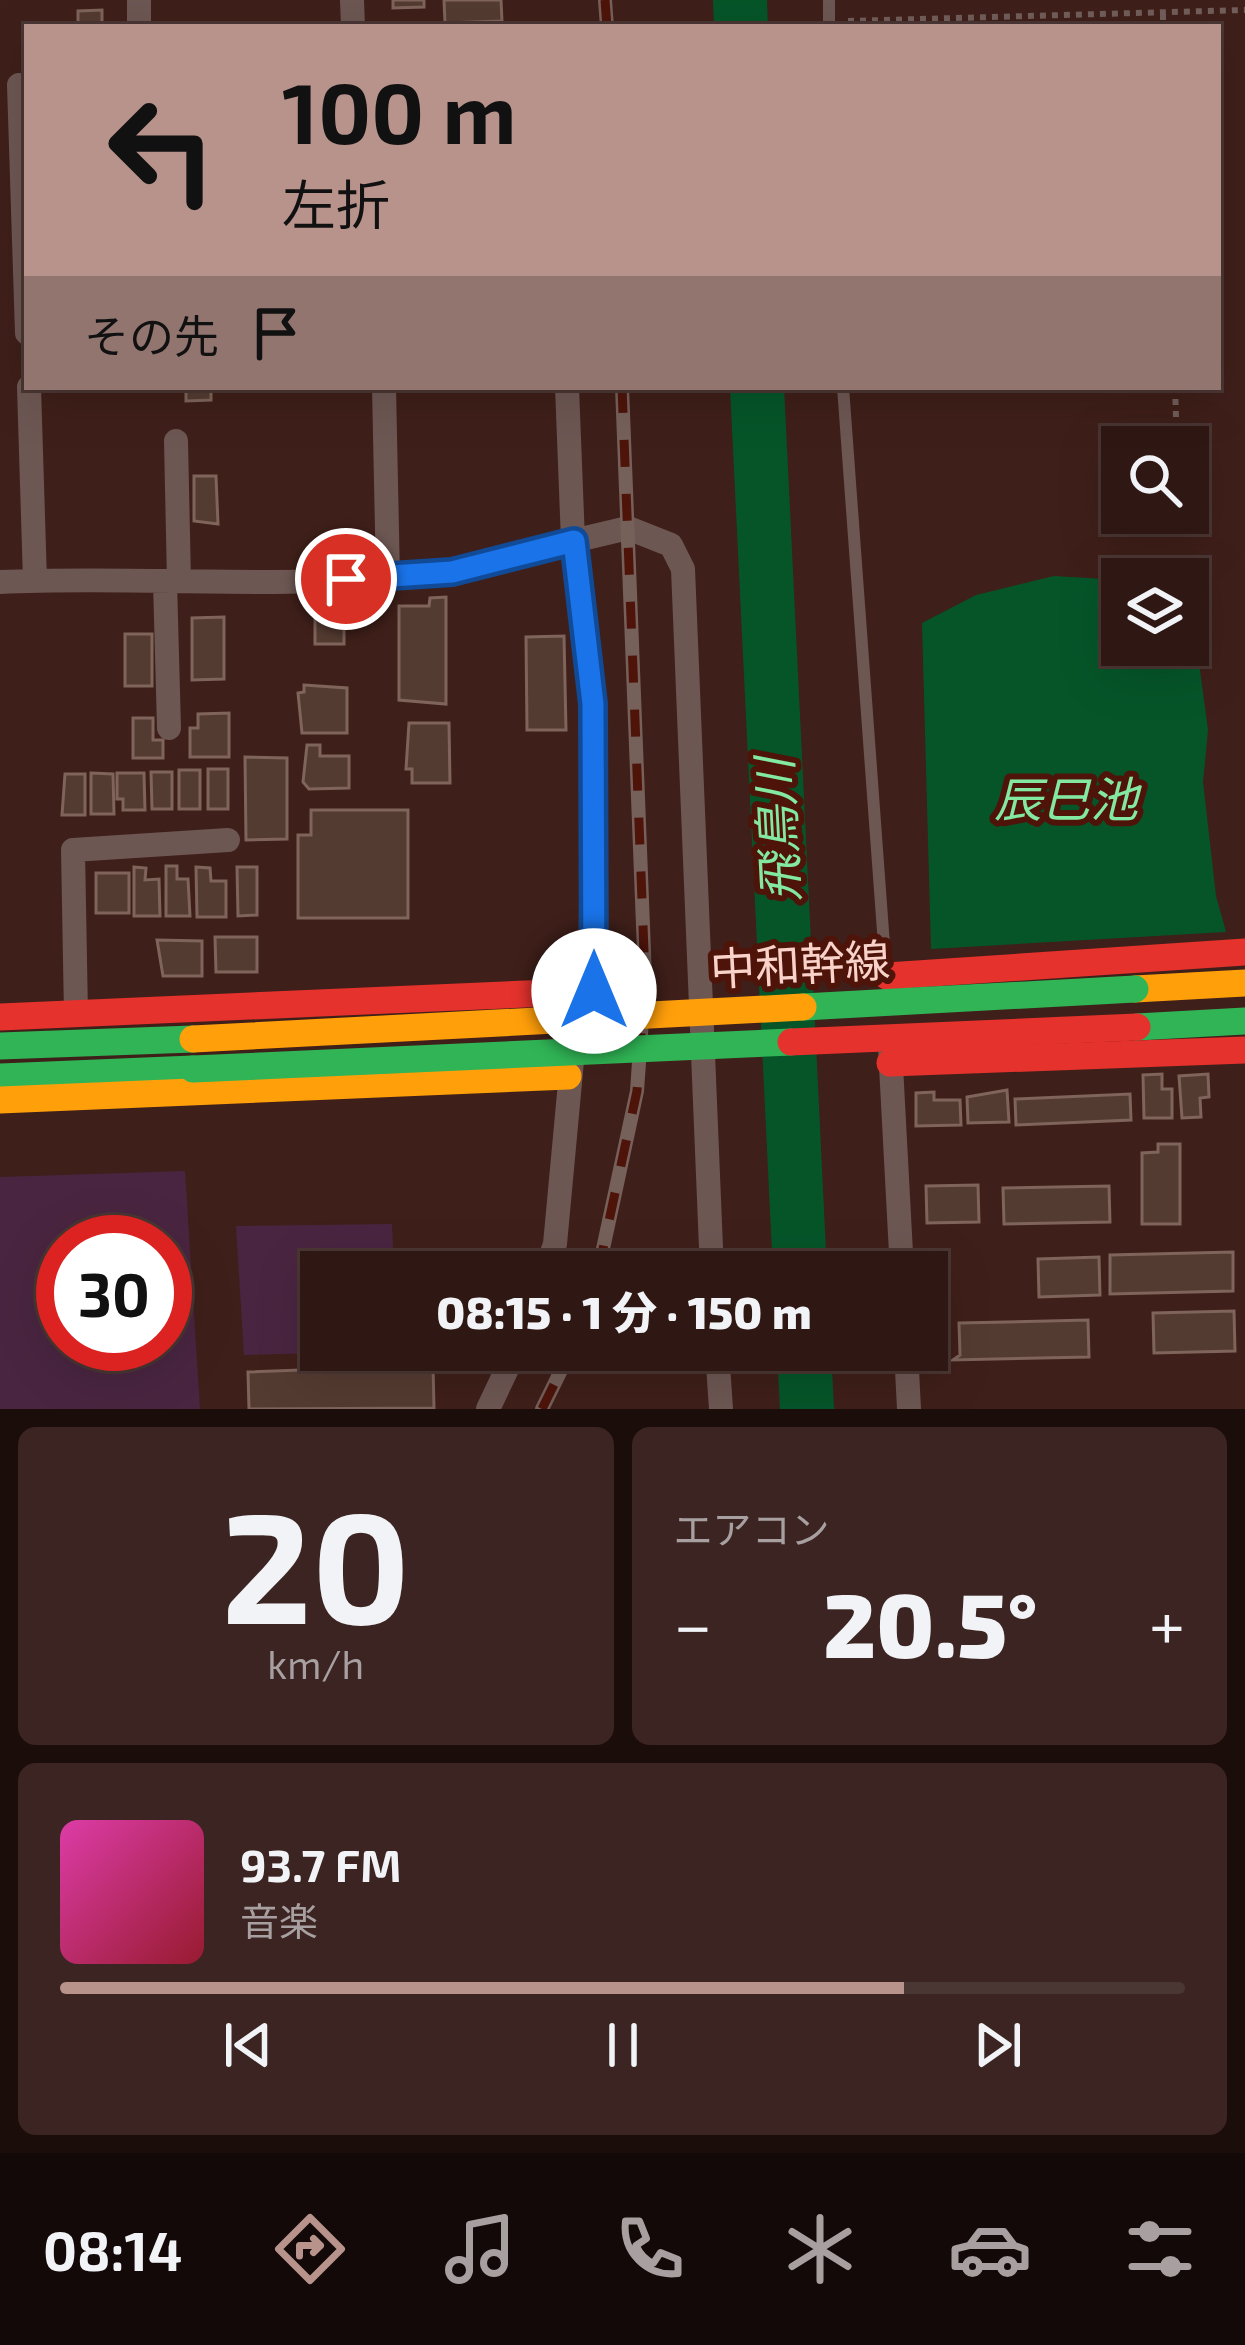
<!DOCTYPE html>
<html lang="ja">
<meta charset="utf-8">
<style>
body{margin:0;font-family:"Exo 2","Noto Sans JP",sans-serif;background:#3b2421;color:#f1f3f6;height:100vh;display:flex;flex-direction:column;font-size:45px;white-space:nowrap}
*{box-sizing:border-box;margin:0}
p{font-size:39px;color:#a79fa0}
.icon{flex:none;width:66px;height:66px;fill:none;stroke:currentColor;stroke-width:2;stroke-linecap:round;stroke-linejoin:round}
.map{position:relative;height:1409px;overflow:hidden}
.details{display:flex;flex-direction:column;gap:18px;padding:18px;background:#1a0d0a;flex:1}
.details>*{flex:none}
.guide{position:absolute;left:24px;top:24px;width:1197px;height:366px;border-radius:0px;box-shadow:0 12px 48px #0002,0 0 0 3px #4a3633;background:#b8938c;color:#111;overflow:hidden}
.controls{position:absolute;left:1101px;top:426px;display:grid;gap:24px}
.controls a{display:grid;place-items:center;width:108px;height:108px;border-radius:0px;background:#2f1713;box-shadow:0 12px 48px #0002,0 0 0 3px #4a3633;font-size:60px}
.speed{position:absolute;left:36px;top:1215px;display:flex;gap:24px;font-size:60px;font-weight:700;text-align:center}
.speed>*{display:grid;place-content:center;width:156px;height:156px;border-radius:50%;background:#2f1713;box-shadow:0 12px 48px #0002,0 0 0 3px #4a3633;line-height:1}
.speed .limit{border:18px solid #d22;background:#fff;color:#111}
.pin{position:absolute;display:grid;place-items:center;width:102px;height:102px;color:#fff;margin:-51px;border:6px solid #fff;border-radius:50%;box-shadow:0 3px 12px #0007}
.me{position:absolute;width:132px;margin:-66px;rotate:0deg;stroke-linejoin:round;filter:drop-shadow(0 0 9px #0008)}
.turn{display:flex;align-items:center;gap:42px;height:252px;padding:0 60px;font-size:54px}
.turn .icon{width:156px;height:156px;stroke-width:2.5}
.turn b{display:block;font-size:84px;line-height:102px}
.then{display:flex;align-items:center;height:114px;padding:0 60px;background:#0003;gap:24px;font-size:45px}
.big{font-size:90px;font-weight:800;line-height:1.1}
.details .tile{flex:1;display:flex;flex-direction:column;justify-content:center;gap:18px;min-width:0;padding:0 42px;border-radius:18px;background:#3b2421}
.details .dial{align-items:center;gap:0}
.dial b{font-size:156px;line-height:1}
.song{display:flex;align-items:center;gap:36px}
.cover{width:144px;height:144px;border-radius:18px;background:linear-gradient(135deg,hsl(320 70% 55%),hsl(350 70% 35%))}
.played{height:12px;border-radius:6px;background:linear-gradient(90deg,#b8938c 75%,#4a3633 75%)}
.keys{display:flex;justify-content:space-around;direction:ltr}
.heat{display:flex;justify-content:space-between;align-items:center;font-size:66px;direction:ltr}
.details .tiles{flex:1;display:grid;gap:18px;grid-template-columns:1fr 1fr}
.tile:last-child{grid-column:span 2}
.trip{position:absolute;left:300px;top:1251px;width:648px;height:120px;border-radius:0px;background:#2f1713;box-shadow:0 12px 48px #0002,0 0 0 3px #4a3633;font-weight:800;line-height:120px;text-align:center}
.tab-bar{display:flex;height:192px;justify-content:space-around;align-items:center;background:#130908;color:#a79fa0}
.tab-bar .icon{width:84px;height:84px}
.tab-bar .active{color:#b8938c}
.tab-bar b{font-size:54px;color:#f1f3f6}
.map>svg:first-child{display:block}
.green{fill:#4a2541;fill-rule:evenodd}
.water{fill:#065529}
.lines{fill:none;stroke-linecap:round;stroke-linejoin:round}
.river{stroke:#065529;stroke-width:54}
.building{fill:#543b31;stroke:#7e645a;stroke-width:3}
.path{stroke:#725e5a;stroke-width:6;stroke-dasharray:6 6;stroke-linecap:butt}
.lane{stroke:#6d5753;stroke-width:12}
.street{stroke:#6d5753;stroke-width:24}
.fast{stroke:#30b455;stroke-width:27}
.slow{stroke:#ff9f0a;stroke-width:27}
.jam{stroke:#e5322d;stroke-width:27}
.rail-casing{stroke:#76605a;stroke-width:14}
.rail{stroke:#4e140a;stroke-width:9;stroke-dasharray:27;stroke-linecap:butt}
.fast-bridge{stroke:#30b455;stroke-width:27}
.slow-bridge{stroke:#ff9f0a;stroke-width:27}
.jam-bridge{stroke:#e5322d;stroke-width:27}
.route-casing{stroke:#114b97;stroke-width:30}
.route{stroke:#1a73e8;stroke-width:21}
.labels{text-anchor:middle;stroke-width:12;stroke-linejoin:round;paint-order:stroke}
.street-label{font-size:45px;fill:#f9d2ca;stroke:#4e140a}
.water-label{font-size:48px;font-style:italic;fill:#83e9a1;stroke:#4e140a}
</style>
<div class="map">
<svg width="1245" height="1409" viewBox="0 0 1245 1409">
<rect width="100%" height="100%" fill="#3f1f19"/>
<!-- green -->
<path class="green" d="M185 1171 200 1409H0V1177ZM63 1242H165V1344H63Z
M392 1224 394 1272H321V1350L396 1351 244 1355 236 1226Z"/>
<!-- water -->
<path class="water" d="M1054 576 1122 580V645H1188V604L1211 614 1199 663 1208 730 1203 782 1216 896 1226 932 931 949 922 623 976 595Z"/>
<g class="lines">
<!-- river -->
<path class="river" d="M740 0 741 27
M757 387 800 1272
M804 1350 807 1409"/>
</g>
<!-- building -->
<path class="building" d="M393 0H424V7L393 8Z
M444 0H501L502 21 445 23Z
M102 10V27H78V11Z
M186 387H211V400L186 401Z
M194 476H216L218 524 194 521Z
M446 597V704L399 700V606H429L430 598Z
M315 602H344V644H315Z
M224 617V679L192 680V618Z
M125 634H152V686H125Z
M564 636 566 730H527L526 637Z
M304 685 347 688V733H302L298 693 304 692Z
M229 713V757H190V728H198V714Z
M133 718H153V740H163V758H133Z
M409 723H449L450 783H412V769H406Z
M307 745H320V756H349V788L309 789 303 782Z
M245 757 287 758V839L246 840Z
M208 769H228V809H208Z
M179 770H200V809H179Z
M151 772H172V809H152Z
M91 773 113 774 114 814H91Z
M117 773H144L145 810H123V799H117Z
M65 774H85V815H62Z
M311 810H408V918H298V835H311Z
M166 866H177V879H188L190 916H166Z
M134 867 146 868 145 880 159 879 160 916H134Z
M196 867 210 868 211 881H226V917H197Z
M237 867H257V915L238 916Z
M96 873H129V913H96Z
M215 937H257V972H216Z
M157 940 202 941V976H163Z
M1162 1074V1089H1172V1118H1144L1143 1075Z
M1208 1074 1209 1097 1200 1098 1201 1117 1182 1118 1179 1076Z
M1007 1090 1009 1122 968 1123 967 1097Z
M934 1092V1100H960L961 1125 916 1126V1093Z
M1130 1094 1131 1120 1016 1125 1015 1099Z
M1158 1144H1180V1224H1142V1153L1158 1152Z
M978 1185 979 1222 927 1223 926 1186Z
M1109 1186 1110 1222 1004 1224 1003 1188Z
M1233 1252V1291L1110 1294V1255Z
M1099 1257 1100 1295 1039 1297 1038 1259Z
M455 1258 456 1272H408V1260Z
M1234 1311 1235 1351 1154 1353 1153 1313Z
M1088 1320 1089 1357 953 1360 960 1355 959 1323Z
M411 1350H459V1361L411 1363Z
M433 1365 434 1408 249 1409 248 1372Z"/>
<g class="lines">
<!-- path -->
<path class="path" d="M1163 14V27
M848 21 1245 10
M1175 387 1177 447"/>
<!-- lane -->
<path class="lane" d="M829 0V27
M843 387 886 972"/>
<!-- street -->
<path class="street" d="M139 0V27
M352 0 353 27
M19 85 27 333
M29 387 35 581
M384 387 388 578
M567 387 573 541 628 528 671 545 683 569 712 1272
M176 441 179 581
M0 582C191 573 390 604 573 541L593 704 590 1005
M165 582 169 728
M76 1014 73 850 228 840
M890 1047 902 1272
M545 1272 555 1244 572 1061
M717 1350 721 1409
M906 1350 909 1409
M488 1409 516 1350"/>
<!-- fast -->
<path class="fast" d="M1137 1027 1245 1021
M0 1046 193 1039
M0 1077 193 1069"/>
<!-- slow -->
<path class="slow" d="M1135 989 1245 983
M0 1100 568 1076"/>
<!-- jam -->
<path class="jam" d="M887 976 1245 952
M0 1017 594 991
M890 1063 1245 1050"/>
<defs>
<path id="rail" d="M605 0 607 27
M598 1272 637 1091 645 977 622 387
M542 1409 571 1350"/>
</defs>
<!-- rail casing -->
<use href="#rail" class="rail-casing"/>
<!-- rail -->
<use href="#rail" class="rail"/>
<!-- fast-bridge -->
<path class="fast-bridge" d="M803 1007 1135 989
M193 1069 791 1042"/>
<!-- slow-bridge -->
<path class="slow-bridge" d="M193 1039 803 1007"/>
<!-- jam-bridge -->
<path class="jam-bridge" d="M791 1042 1137 1027"/>
</g>
<g class="lines">
<defs>
<path id="route" d="M346 579 452 572 574 541 593 704 594 991"/>
</defs>
<!-- route casing -->
<use href="#route" class="route-casing"/>
<!-- route -->
<use href="#route" class="route"/>
</g>
<g class="labels">
<!-- street labels -->
<g class="street-label">
<text transform="translate(800 965) rotate(-3)" y="16">中和幹線</text>
</g>
<!-- water labels -->
<g class="water-label">
<text x="1066" y="817">辰巳池</text>
<text transform="translate(778 830) rotate(-93)" y="17">飛鳥川</text>
</g>
</g>
</svg>
<div class="controls">
<a><svg class="icon" aria-label="search" viewBox="0 0 24 24"><circle cx="10" cy="10" r="6"/><path d="M15 15l6 6"/></svg></a>
<a><svg class="icon" aria-label="layers" viewBox="0 0 24 24"><path d="M12 4l9 5-9 5-9-5zM3 14l9 5 9-5"/></svg></a>
</div>
<div class="speed"><div class="limit">30</div></div>
<div class="pin" style="left:346px;top:579px;background:#d93025"><svg class="icon" aria-label="arrive" viewBox="0 0 24 24"><path d="M6 21V4h12l-3 4 3 4H6"/></svg></div>
<svg class="me" style="left:594px;top:991px" viewBox="-20 -20 40 40"><circle r="19" fill="#fff"/><path d="M0-13L10 11 0 6-10 11z" fill="#1a73e8"/></svg>
<div class="trip">08:15 · 1 分 · 150 m</div>
<div class="guide">
<div class="turn"><svg class="icon" aria-label="left" viewBox="0 0 24 24"><path d="M17 20v-9H6M10 6l-5 5 5 5"/></svg><div><b>100 m</b>左折</div></div>
<div class="then">その先<svg class="icon" aria-label="arrive" viewBox="0 0 24 24"><path d="M6 21V4h12l-3 4 3 4H6"/></svg></div>
</div>
</div>
<section class="details">
<div class="tiles">
<div class="tile dial"><b>20</b><p>km/h</p></div>
<div class="tile"><p>エアコン</p>
<div class="heat"><a>−</a><b class="big">20.5°</b><a>+</a></div>
</div>
<div class="tile">
<div class="song"><i class="cover"></i><div><b>93.7 FM</b><p>音楽</p></div></div>
<div class="played"></div>
<div class="keys"><svg class="icon" aria-label="previous" viewBox="0 0 24 24"><path d="M18 5L8 12l10 7zM5 5v14"/></svg><svg class="icon" aria-label="pause" viewBox="0 0 24 24"><path d="M8 5v14M16 5v14"/></svg><svg class="icon" aria-label="next" viewBox="0 0 24 24"><path d="M6 5l10 7-10 7zM19 5v14"/></svg></div>
</div>
</div>
</section>
<nav class="tab-bar">
<b>08:14</b>
<svg class="icon active" aria-label="directions" viewBox="0 0 24 24"><path d="M12 3l9 9-9 9-9-9zM9 14v-3h6M13 9l2 2-2 2"/></svg>
<svg class="icon" aria-label="music" viewBox="0 0 24 24"><path d="M9 18V5l10-2v13"/><circle cx="6" cy="18" r="3"/><circle cx="16" cy="16" r="3"/></svg>
<svg class="icon" aria-label="phone" viewBox="0 0 24 24"><path d="M5 4h4l2 5-3 2q2 4 5 5l2-3 5 2v4C11 20 4 13 5 4z"/></svg>
<svg class="icon" aria-label="climate" viewBox="0 0 24 24"><path d="M12 3v18M4 7l16 10M4 17L20 7"/></svg>
<svg class="icon" aria-label="car" viewBox="0 0 24 24"><path d="M5 17H2v-5l4-1 3-4h7l3 4 3 1v5h-3M9 17h6M6 11h13"/><circle cx="7" cy="17" r="2"/><circle cx="17" cy="17" r="2"/></svg>
<svg class="icon" aria-label="filters" viewBox="0 0 24 24"><path d="M4 7h16M4 17h16"/><circle cx="9" cy="7" r="2"/><circle cx="15" cy="17" r="2"/></svg>
</nav>
